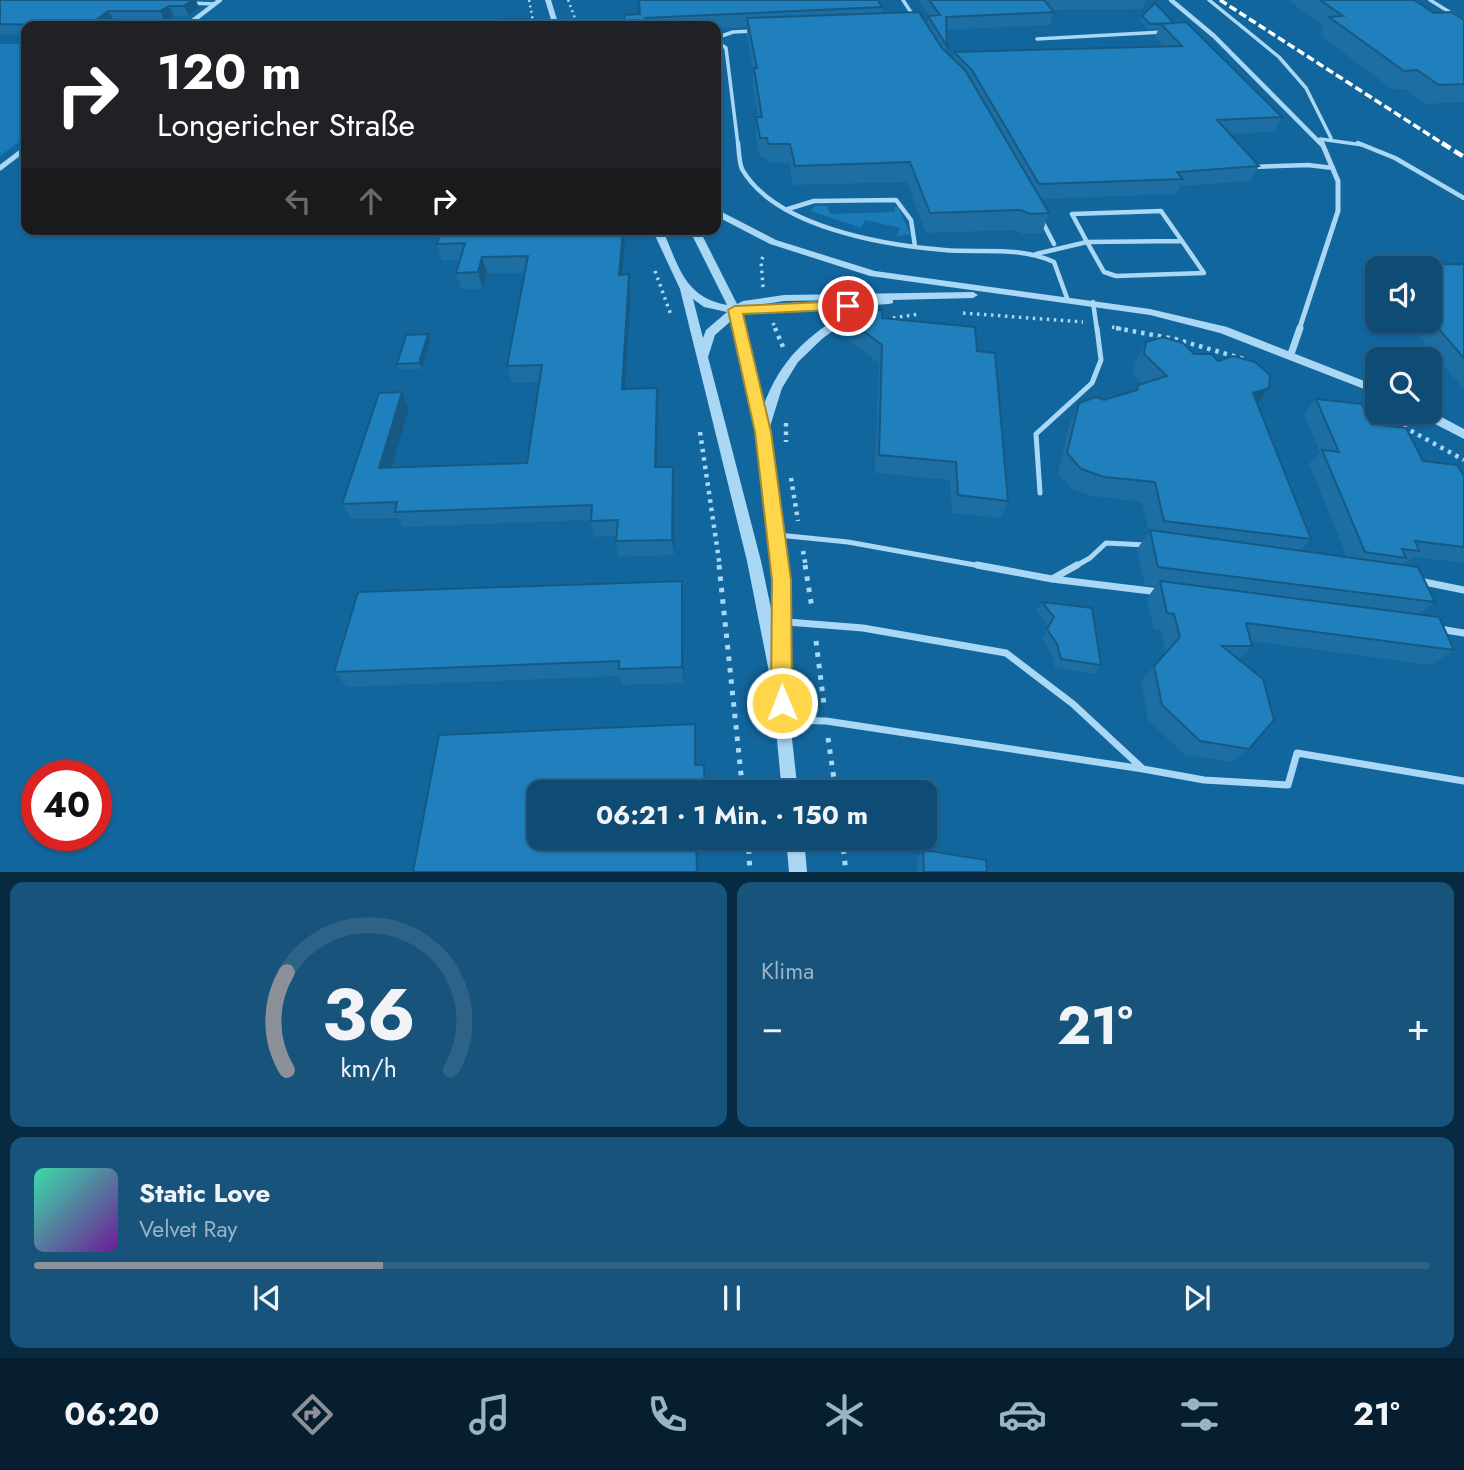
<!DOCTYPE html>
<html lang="de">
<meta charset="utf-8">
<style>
body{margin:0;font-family:Jost,sans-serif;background:#17537b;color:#f1f3f6;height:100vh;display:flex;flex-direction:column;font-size:26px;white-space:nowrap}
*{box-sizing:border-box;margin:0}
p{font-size:23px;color:#9bb4c5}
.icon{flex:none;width:38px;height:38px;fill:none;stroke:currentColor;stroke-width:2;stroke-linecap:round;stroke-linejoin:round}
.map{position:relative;height:872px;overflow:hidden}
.details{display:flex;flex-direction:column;gap:10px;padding:10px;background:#082a41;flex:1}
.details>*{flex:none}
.hud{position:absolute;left:21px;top:21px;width:700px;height:214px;border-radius:14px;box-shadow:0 2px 5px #0004,0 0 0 2px #2e6388;background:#202124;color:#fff;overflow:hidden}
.buttons{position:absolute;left:1365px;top:256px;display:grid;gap:14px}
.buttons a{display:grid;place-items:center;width:77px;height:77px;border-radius:14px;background:#0e4c76;box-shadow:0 2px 5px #0004,0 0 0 2px #2e6388;font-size:35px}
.speed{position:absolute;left:21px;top:760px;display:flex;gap:14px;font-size:35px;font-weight:700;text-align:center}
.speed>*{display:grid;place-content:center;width:91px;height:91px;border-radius:50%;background:#0e4c76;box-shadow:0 2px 5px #0004,0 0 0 2px #2e6388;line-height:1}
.speed .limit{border:10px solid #d22;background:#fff;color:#111}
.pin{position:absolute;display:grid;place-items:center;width:60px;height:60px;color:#fff;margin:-30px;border:4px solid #fff;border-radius:50%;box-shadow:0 2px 7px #0007}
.me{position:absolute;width:77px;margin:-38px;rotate:359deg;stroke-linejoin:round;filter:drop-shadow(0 0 5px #0008)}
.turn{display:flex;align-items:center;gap:24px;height:147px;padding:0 21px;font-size:32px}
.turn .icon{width:91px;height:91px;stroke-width:2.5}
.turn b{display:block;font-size:49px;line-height:60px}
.lanes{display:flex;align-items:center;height:66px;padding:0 21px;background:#0003;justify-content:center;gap:35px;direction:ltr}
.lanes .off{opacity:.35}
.big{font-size:52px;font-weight:700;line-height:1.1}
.details .card{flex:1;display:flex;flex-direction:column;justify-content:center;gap:10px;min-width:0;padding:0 24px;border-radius:14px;background:#17537b}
.details .dial{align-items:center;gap:0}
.dial svg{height:182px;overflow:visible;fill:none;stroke:#2e6388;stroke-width:7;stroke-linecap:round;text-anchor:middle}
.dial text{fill:#f1f3f6;stroke:none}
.song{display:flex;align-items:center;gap:21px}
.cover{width:84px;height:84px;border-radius:10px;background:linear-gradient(135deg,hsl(160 70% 55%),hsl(280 70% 35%))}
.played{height:7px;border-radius:4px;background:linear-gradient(90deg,#8c9099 25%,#2e6388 25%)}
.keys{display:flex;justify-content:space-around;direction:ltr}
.heat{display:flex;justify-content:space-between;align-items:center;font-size:38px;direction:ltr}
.details .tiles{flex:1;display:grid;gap:10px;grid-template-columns:1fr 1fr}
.card:last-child{grid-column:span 2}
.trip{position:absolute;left:527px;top:780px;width:410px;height:70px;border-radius:14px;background:#0e4c76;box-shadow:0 2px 5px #0004,0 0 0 2px #2e6388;font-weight:700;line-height:70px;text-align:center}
.tabs{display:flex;height:112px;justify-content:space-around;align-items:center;background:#061e2f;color:#9bb4c5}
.tabs .icon{width:49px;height:49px}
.tabs .on{color:#8c9099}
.tabs b{font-size:32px;color:#f1f3f6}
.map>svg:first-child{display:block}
.green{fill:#1a7bb8}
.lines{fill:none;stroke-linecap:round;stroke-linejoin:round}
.path-far3{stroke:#a9d7f4;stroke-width:2.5;stroke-dasharray:2 3.5;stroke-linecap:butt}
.path-far2{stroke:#a9d7f4;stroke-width:3.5;stroke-dasharray:2.5 4.5;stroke-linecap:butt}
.path-far1{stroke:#a9d7f4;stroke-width:4.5;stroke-dasharray:3.5 5;stroke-linecap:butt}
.path{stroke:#a9d7f4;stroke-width:5;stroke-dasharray:4.5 7;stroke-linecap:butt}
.service-far3{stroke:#a9d7f4;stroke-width:3.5}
.service-far2{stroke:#a9d7f4;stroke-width:4.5}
.service-far1{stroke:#a9d7f4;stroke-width:5}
.service{stroke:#a9d7f4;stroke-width:7}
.minor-far2{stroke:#a9d7f4;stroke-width:4.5}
.minor-far1{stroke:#a9d7f4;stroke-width:5}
.minor{stroke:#a9d7f4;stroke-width:7}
.tertiary{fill:#a9d7f4;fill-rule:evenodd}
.rail-far1{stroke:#fff;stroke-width:3.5;stroke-dasharray:8 3.5;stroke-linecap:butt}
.rail{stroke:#fff;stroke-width:4.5;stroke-dasharray:10 4.5;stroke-linecap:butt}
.wall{fill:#1c6ea3}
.shaded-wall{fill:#165a84}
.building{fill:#2080bd;stroke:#165a84;stroke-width:2}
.route{fill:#ffd54a;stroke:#a68a30;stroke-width:2}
</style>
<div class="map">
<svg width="1464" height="872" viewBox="0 0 1464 872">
<rect width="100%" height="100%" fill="#12669e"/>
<!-- green -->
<path class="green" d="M0 44H26V137L0 156Z
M815 206H827L830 214 895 212 894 207H898L910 234 897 236 900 228 865 220 861 228 811 211Z"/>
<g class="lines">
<!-- path-far3 -->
<path class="path-far3" d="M529 0 534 26
M568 0 578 26"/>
<!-- path-far2 -->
<path class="path-far2" d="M655 271 671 315
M763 287 761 261 764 255
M963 313 1083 322
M893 318 919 314
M773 323 776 330
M1112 327 1125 330"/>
<!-- path-far1 -->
<path class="path-far1" d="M775 328 783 347
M1116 328 1175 339 1247 360
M1366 406 1464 460
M786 423V442
M700 432 720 567
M791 478 798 521
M803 551 806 567"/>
<!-- path -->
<path class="path" d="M719 565 743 793
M805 565 812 608
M816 641 824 705
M828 738 836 793
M748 838 750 872
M842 838 846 872"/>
<!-- service-far3 -->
<path class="service-far3" d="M903 0 914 17
M1209 0 1279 57 1306 88 1331 138
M1430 0 1464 21
M190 3 215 4
M716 38 733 32 754 31
M1037 39 1163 32
M716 41 726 48 738 145
M1320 139 1363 145"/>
<!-- service-far2 -->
<path class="service-far2" d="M738 143C739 151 739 162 742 169 775 227 883 245 944 250 982 253 1019 246 1054 262L1067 298
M1358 143 1395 158 1464 198
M1252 167 1308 165 1333 168
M788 209 814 201 896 200 911 220 915 246
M1041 219 1054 244
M1087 242 1104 272 1116 276 1204 273 1182 241
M1087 242 1072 214 1161 211 1182 241
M1087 242 1182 241
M1036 254 1087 242
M1093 302 1097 330"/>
<!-- service-far1 -->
<path class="service-far1" d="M1040 493 1036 434 1092 383 1101 360 1097 328
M778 535 848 542 986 567
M1074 567 1090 558 1106 543 1146 545"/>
<!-- service -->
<path class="service" d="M977 565 1052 579 1159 592
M1052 579 1077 565
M1419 581 1464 590
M787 622 863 628 1006 653 1073 704 1143 769 1204 780 1288 785 1297 753 1464 781
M1439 629 1464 633
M786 720 826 721 1143 769"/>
<!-- minor-far2 -->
<path class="minor-far2" d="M1171 0 1214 36 1322 145
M186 26 220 0"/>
<!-- minor-far1 -->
<path class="minor-far1" d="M0 168 26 148
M1299 330 1338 211V181L1322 143"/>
<!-- minor -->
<path class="minor" d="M1291 354 1300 328"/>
<!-- tertiary -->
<path class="tertiary" d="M545 0H551L559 26H553Z
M716 209 776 240 875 271 1150 309 1227 327 1377 386V394L1220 333 1150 315 870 276 770 244 716 216Z
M652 229H662C679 265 683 297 727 305L689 229H699L737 304 743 301 784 295 973 292 978 295 973 298 893 300V303L889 304 741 313 763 407C781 358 807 336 850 310L854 309 859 312 823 338 798 362 782 388 769 430 789 580 791 622 789 669 785 675 798 793H782L772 687 747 561 680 289ZM693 299 704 307 727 312 706 330 703 338ZM839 300 758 305 784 301ZM732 320 757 432 775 580 776 632 761 561 708 357 715 335Z
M1414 411H1430L1464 429V439L1416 414Z
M786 838H804L807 872H789Z"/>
<!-- rail-far1 -->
<path class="rail-far1" d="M1220 0 1445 145"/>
<!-- rail -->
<path class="rail" d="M1442 143 1464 157"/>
</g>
<!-- wall -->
<path class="wall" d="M0 0H196L199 8 189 16H174L165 21 114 20 107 26H26V35L0 34Z
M921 0H1146L1143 9 1052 10 1054 12 1050 25 947 30V46L946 52 953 58 954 52 1164 46 1155 37 1159 28 1148 29 1140 20 1142 16 1174 23 1282 117 1274 132 1230 134 1259 166 1251 181 1180 186 1176 194 1041 199 1049 213 1042 233 1023 234 1015 230 926 233 907 182 793 185 789 163H768L766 157H760L756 136V117H758L753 86V69L747 36V27L716 29V26H625L640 14 882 7 881 13 927 24 929 16 920 3Z
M1288 0H1414L1434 13 1464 20V102L1426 104 1405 89H1392L1320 35 1324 27Z
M623 229 625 245 623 275 629 274 631 291 625 389 657 388 658 404 657 467H673L674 483V555L619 557 616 541 617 536 594 537 591 520 403 527 398 518 351 519 342 504 409 409 392 467 527 463 539 382 512 383 507 366 525 273H487L483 289H461L456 273 459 260H442L437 244Z
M1464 264V387H1462L1405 320H1430V268H1381L1383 265Z
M1377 273V287L1372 280Z
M841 314 977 351 1008 501 1001 518 952 513 950 480 875 473 879 363 838 333Z
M430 340 422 369H399L397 364Z
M1146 342 1194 354 1258 404 1311 539 1300 551 1347 557 1309 464 1320 452 1304 414 1316 399 1371 424 1423 461 1464 476V563L1413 557 1403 565 1435 602 1419 614 1454 650 1431 665 1251 641 1252 646 1239 659 1249 749 1231 762 1185 755 1148 720 1141 681 1166 653 1160 630 1154 629 1147 598 1156 586 1145 585 1137 549 1149 532 1142 502 1093 496 1071 489 1058 473 1070 423 1079 403 1104 400 1135 391 1138 385 1142 383 1133 374 1135 362Z
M682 581 683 598 684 683 622 685 620 676 347 687 334 672Z
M1042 602 1101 665 1094 674 1055 668 1051 653 1042 639 1048 626 1036 611Z
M695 724 696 765H704L705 793H539V838H706V847H697L698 872H413L439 735Z
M923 850 987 872H917V859Z"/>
<!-- shaded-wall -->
<path class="shaded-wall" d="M192 0H196L199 8 189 16 184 6Z
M169 6 174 16 165 21 160 11Z
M108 11 114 20 107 26H88Z
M623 229 625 245 621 291 619 275Z
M482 257 487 273 483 289 478 272Z
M629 274 631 291 624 405 622 389Z
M428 334 430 340 422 369 419 363Z
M657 388 658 404 657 483 655 467Z
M1269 388 1255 408 1253 393Z
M402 392 409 409 387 484 379 468Z
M673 467 674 483V555L672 540Z
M682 581 683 598 684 683 682 667Z"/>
<!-- building -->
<path class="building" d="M0 0H192L184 6H169L160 11H108L88 26H45L47 25 0 24Z
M639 0H878L882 7 645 18 652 26H625L624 15 640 14Z
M929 0H1044L1054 12 946 17 947 46 928 16 940 15Z
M1320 0H1414L1434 13 1451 12 1464 20V84L1439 85 1417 70 1404 71 1329 17 1343 16Z
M1155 3 1174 23 1150 24 1142 16Z
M919 12 942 48 965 70 1049 213 1030 214 1021 210 930 213 910 162 795 166 790 144H768L767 138H760L756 117H762L754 68H757L747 18Z
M502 19H530L528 26H500Z
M1186 22 1282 117 1217 120 1259 166 1177 172 1183 179 1039 184 972 70 954 52 1182 46 1161 24Z
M442 229H623L619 275 629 274 622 389 657 388 655 467H673L672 540 616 541 618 520 591 521 592 505 395 512 397 502 342 504 379 393 402 392 379 468 527 463 542 365 507 366 528 256 482 257 478 272 456 273 465 243 437 244Z
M1464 264V358L1430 319V268H1385L1383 265Z
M882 309V318L975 327 977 351 995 353 1008 501 958 495 956 462 879 455 882 345 841 314 860 316Z
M428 334 419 363 397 364 406 335Z
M1163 337 1183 343 1194 354H1212L1218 361 1233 356 1255 362 1270 375 1269 388 1253 393 1311 539 1164 521 1155 482 1104 477 1081 469 1067 453 1079 403 1096 397 1104 400 1137 390 1138 385 1167 376 1144 354 1146 342Z
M1316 399 1362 404 1371 424 1406 428 1423 461 1457 465 1464 476V547L1415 541 1419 551 1402 549 1406 558 1365 552 1322 450 1339 452Z
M1150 530 1418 567 1435 602 1158 567Z
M682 581V667L619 669V661L334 672 358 592Z
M1160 581 1439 617 1454 650 1246 623 1252 646H1222L1263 679 1274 720 1249 749 1200 741 1162 705 1154 666 1180 637 1174 614 1167 613Z
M1042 602 1092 608 1101 665 1061 659 1057 644 1047 629 1054 617Z
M695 724V765H704L705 793H539V838H696L697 872H413L439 735Z
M923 850 986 860 987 872H924Z"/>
<!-- route -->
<path class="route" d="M848 301 853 302V309L743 314 771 432 791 580 792 703 789 710 782 713 774 710 771 703 772 580 755 432 728 310 735 306Z"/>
</svg>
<div class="buttons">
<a><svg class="icon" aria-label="sound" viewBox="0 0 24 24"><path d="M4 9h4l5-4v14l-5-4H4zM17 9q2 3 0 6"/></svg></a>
<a><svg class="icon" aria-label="search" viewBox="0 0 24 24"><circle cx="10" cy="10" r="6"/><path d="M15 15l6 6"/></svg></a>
</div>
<div class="speed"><div class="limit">40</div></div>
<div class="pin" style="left:848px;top:306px;background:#d93025"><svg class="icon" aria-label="arrive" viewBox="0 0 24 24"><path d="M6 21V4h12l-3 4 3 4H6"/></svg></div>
<svg class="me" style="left:782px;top:703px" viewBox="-20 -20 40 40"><circle r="17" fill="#ffd54a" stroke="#fff" stroke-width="3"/><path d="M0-11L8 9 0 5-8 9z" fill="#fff"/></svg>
<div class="trip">06:21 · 1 Min. · 150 m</div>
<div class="hud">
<div class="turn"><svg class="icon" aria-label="right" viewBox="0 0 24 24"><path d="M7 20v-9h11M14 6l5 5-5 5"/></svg><div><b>120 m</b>Longericher Straße</div></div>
<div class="lanes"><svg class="icon off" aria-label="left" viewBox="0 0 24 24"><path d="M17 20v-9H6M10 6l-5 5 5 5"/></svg><svg class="icon off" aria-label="ahead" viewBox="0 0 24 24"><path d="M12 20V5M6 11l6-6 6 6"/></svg><svg class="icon" aria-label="right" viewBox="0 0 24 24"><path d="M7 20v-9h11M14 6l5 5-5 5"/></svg></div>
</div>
</div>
<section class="details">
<div class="tiles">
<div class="card dial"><svg viewBox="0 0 100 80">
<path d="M14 69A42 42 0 1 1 86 69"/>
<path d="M14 69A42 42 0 0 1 14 26" stroke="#8c9099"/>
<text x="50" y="56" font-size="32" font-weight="700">36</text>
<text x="50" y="72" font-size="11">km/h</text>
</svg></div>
<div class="card"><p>Klima</p>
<div class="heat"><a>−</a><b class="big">21°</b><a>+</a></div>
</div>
<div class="card">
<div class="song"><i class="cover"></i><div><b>Static Love</b><p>Velvet Ray</p></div></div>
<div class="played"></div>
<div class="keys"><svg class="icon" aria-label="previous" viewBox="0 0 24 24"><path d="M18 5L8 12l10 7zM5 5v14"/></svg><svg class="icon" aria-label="pause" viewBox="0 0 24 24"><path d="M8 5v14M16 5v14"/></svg><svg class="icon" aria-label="next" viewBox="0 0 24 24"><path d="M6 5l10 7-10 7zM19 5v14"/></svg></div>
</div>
</div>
</section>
<nav class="tabs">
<b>06:20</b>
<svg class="icon on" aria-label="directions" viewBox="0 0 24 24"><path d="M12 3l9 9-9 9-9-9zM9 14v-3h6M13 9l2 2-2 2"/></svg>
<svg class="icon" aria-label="music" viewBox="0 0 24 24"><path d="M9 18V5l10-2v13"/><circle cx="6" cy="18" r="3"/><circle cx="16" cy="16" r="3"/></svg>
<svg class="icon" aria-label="phone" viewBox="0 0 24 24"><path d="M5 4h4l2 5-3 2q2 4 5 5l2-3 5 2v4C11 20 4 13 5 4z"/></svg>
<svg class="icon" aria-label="climate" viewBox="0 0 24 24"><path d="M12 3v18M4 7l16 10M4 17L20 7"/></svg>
<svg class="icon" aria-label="car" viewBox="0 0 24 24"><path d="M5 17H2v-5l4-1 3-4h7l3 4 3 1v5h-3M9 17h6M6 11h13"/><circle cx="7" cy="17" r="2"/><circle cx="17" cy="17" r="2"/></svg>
<svg class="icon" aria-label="filters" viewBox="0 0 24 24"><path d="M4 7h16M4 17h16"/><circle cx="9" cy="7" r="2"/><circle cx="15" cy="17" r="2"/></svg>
<b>21°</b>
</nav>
